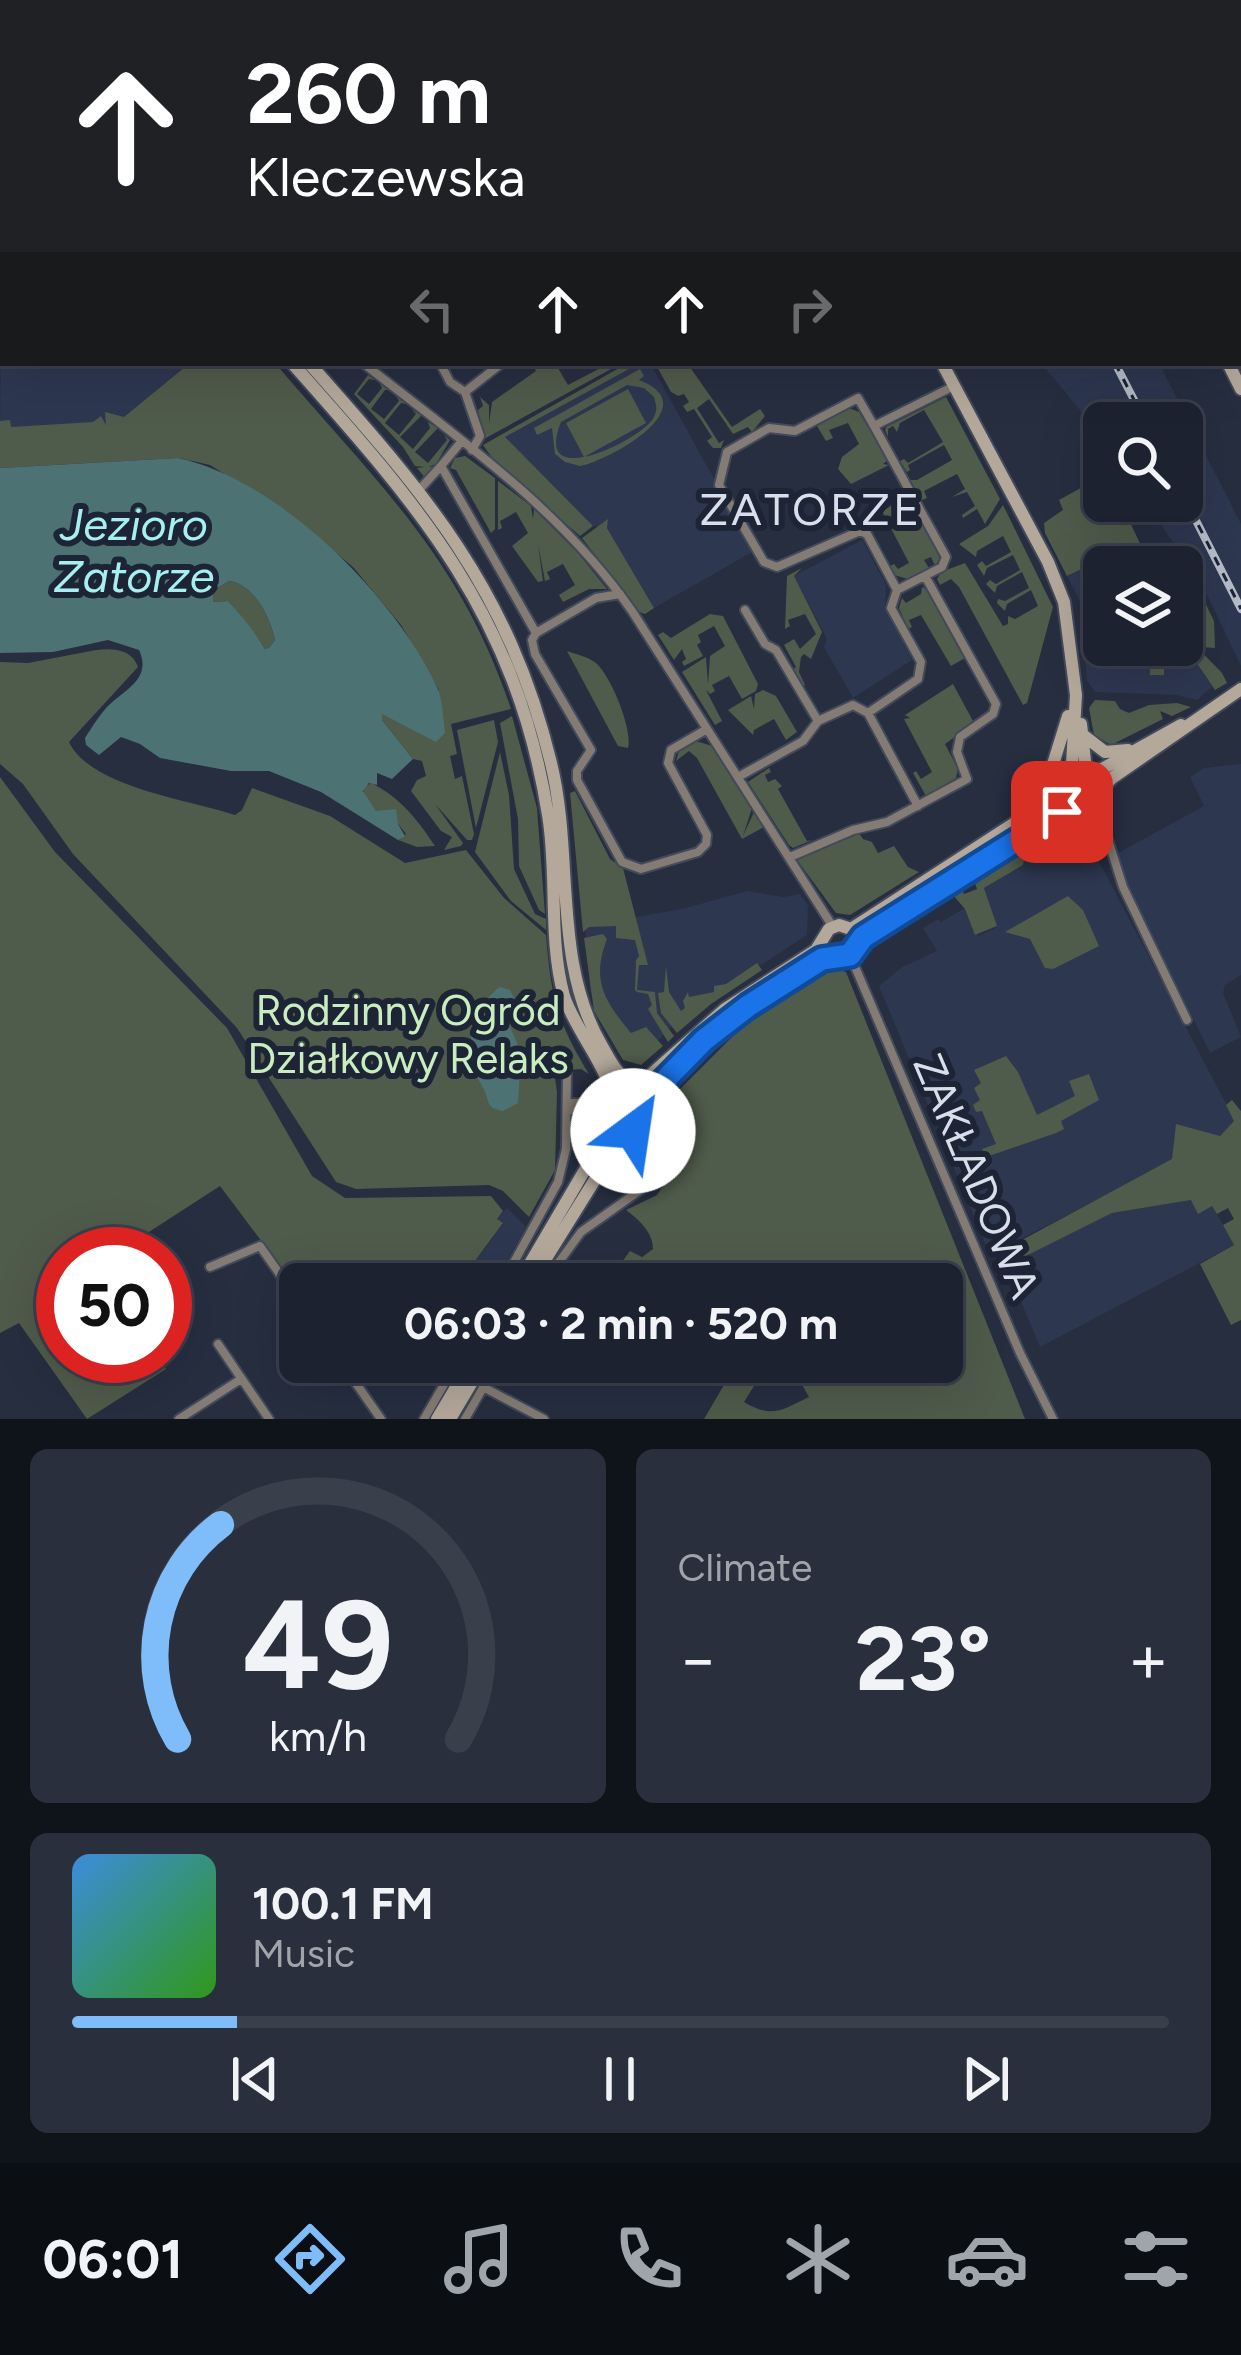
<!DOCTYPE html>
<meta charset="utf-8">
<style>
body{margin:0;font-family:Figtree,sans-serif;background:#292f3c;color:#f1f3f6;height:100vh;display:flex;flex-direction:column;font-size:45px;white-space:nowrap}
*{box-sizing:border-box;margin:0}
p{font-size:39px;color:#a0a4ab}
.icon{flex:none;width:66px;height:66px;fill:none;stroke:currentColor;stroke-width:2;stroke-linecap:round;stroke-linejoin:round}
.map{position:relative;height:1419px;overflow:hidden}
.sheet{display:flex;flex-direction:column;gap:30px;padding:30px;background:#0f131a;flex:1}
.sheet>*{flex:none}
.banner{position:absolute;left:0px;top:0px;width:1242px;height:366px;box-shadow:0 12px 48px #0002,0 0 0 3px #3a3f4c;background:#202124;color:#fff;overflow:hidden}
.controls{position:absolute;left:1083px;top:402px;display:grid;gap:24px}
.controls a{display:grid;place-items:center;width:120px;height:120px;border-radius:18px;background:#1c2230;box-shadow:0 12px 48px #0002,0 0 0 3px #3a3f4c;font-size:60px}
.speed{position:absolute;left:36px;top:1227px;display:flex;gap:24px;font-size:60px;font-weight:700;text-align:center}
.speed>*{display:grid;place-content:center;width:156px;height:156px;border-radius:50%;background:#1c2230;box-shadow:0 12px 48px #0002,0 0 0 3px #3a3f4c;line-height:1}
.speed .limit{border:18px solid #d22;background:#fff;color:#111}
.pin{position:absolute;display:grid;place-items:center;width:102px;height:102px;color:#fff;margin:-51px;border-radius:24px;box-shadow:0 6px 18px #0006}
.me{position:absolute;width:132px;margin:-66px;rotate:31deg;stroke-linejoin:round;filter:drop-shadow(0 0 9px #0008)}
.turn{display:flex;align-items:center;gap:42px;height:252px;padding:0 48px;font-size:54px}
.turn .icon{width:156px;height:156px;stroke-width:2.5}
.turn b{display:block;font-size:84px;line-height:102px}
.lanes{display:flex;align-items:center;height:114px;padding:0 48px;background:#0003;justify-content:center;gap:60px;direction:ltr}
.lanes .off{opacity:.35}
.big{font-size:90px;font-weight:700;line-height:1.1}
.sheet .tile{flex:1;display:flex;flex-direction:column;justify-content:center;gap:18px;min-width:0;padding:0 42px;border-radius:18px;background:#292f3c}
.sheet .dial{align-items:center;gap:0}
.dial svg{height:312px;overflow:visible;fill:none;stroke:#3a3f4c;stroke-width:7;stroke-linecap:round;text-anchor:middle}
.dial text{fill:#f1f3f6;stroke:none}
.song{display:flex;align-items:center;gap:36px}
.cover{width:144px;height:144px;border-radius:18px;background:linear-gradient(135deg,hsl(210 70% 55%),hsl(110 70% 35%))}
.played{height:12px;border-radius:6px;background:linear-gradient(90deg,#7fbdfa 15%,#3a3f4c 15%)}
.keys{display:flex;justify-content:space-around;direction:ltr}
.heat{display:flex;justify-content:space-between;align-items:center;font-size:66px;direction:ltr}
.sheet .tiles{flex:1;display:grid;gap:30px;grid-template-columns:1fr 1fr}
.tile:last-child{grid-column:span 2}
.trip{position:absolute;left:279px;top:1263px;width:684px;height:120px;border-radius:18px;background:#1c2230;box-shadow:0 12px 48px #0002,0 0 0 3px #3a3f4c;font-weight:700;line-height:120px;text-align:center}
.menu{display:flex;height:192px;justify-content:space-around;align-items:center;background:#0b0e13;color:#a0a4ab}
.menu .icon{width:84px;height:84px}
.menu .active{color:#7fbdfa}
.menu b{font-size:54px;color:#f1f3f6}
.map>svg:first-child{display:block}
.built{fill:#2d3750}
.green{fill:#4f5b4b;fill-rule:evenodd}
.water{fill:#4c7273;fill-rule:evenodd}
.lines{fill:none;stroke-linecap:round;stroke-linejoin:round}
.street-casing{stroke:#424a5b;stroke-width:12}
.secondary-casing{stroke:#424a5b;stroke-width:16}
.street{stroke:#847c74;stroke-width:8}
.secondary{stroke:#b4a89b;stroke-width:12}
.rail-casing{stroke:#b5bbc8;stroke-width:8}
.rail{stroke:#1d2435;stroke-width:3;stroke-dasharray:9;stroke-linecap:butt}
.route-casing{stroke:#114b97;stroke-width:30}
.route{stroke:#1a73e8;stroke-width:21}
.labels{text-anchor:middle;stroke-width:12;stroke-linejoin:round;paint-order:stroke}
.park-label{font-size:42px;fill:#c9edbe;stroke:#1d2435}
.street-label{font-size:42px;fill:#d8deea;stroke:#1d2435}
.neighbourhood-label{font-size:45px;letter-spacing:3px;fill:#d8deea;stroke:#1d2435}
.water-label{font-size:45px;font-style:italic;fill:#a6f0f1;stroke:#1d2435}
</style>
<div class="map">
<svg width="1241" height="1419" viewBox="0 0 1241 1419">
<rect width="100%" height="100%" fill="#262e40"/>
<!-- built -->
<path class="built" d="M3 116V363H193L124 420 107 425 0 429Z
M640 363H650L754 551 654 608 607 528 593 526 504 437Z
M1041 363H1159L1241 524V666L1200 580 1144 501H1182V423H1104V439Z
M862 540 886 585 885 607 912 660 853 698 824 647 827 639 794 576Z
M1137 546 1147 567H1104V645H1182V639L1212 687 1197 700 1177 695 1095 692 1087 681 1084 642 1095 631 1067 576Z
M1241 764V975L1225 985 1223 993 1241 1037 1210 1053 1127 885 1118 853 1204 806 1190 777 1204 768Z
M1082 829 1235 1121 1220 1136 990 1255 879 986 902 967 937 951 923 928 938 919 941 922 965 908 978 936 997 927 984 888 1023 865 1025 852 1049 839 1055 842Z
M747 891 783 897 800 894 808 905 807 935 679 1019 651 1048 603 1019 590 991 585 926 682 909Z
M1191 1200 1213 1206 1234 1245 1040 1347 1006 1266 1112 1213Z
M507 1208 526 1227 494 1284H451L482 1253 503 1224 497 1219Z"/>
<!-- green -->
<path class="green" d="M190 363H275C375 481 460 556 511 709L451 724 457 754 450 756 455 779 462 776 474 834 472 840H467L435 804 463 843 461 846 444 850 452 837 441 831 411 791 417 780 426 776 422 761 413 759 382 720V713L439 690 401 625 353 567 294 518 210 465 179 458 0 468V421L10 420 11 427 93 422 101 416 106 425 105 412 124 417Z
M532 363H555L568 385 610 363H622L484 439 478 410 483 406 480 397 489 405V424L492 402 536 371Z
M628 363H640L505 437 593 526 580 536 495 462 483 445Z
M655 363H687L732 427 760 409 765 416 752 432 748 427 733 434 709 399 697 408 719 443 724 440 721 448H713L707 441 712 437 694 409 687 412 683 406 689 402 684 394 678 396 671 392Z
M640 369 644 376 639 380C708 406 610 460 580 466L565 462 555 454 552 428 537 435 534 428ZM627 385 644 388 654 397C656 406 658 408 654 417 645 438 531 495 561 422Z
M368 375 375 380 369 379 357 394 369 404 382 388 380 384 390 390H385L371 409 384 419 399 401 396 396 407 404 401 403 385 423 399 435 416 414 412 410 422 415 400 437 413 449 430 428 428 422 438 428 415 452 428 463 447 440 444 435 450 440 436 464 428 467 436 466 426 479 417 468 425 467 415 466 403 447 354 394Z
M628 389 646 423 584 457 566 423Z
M946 397 1000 499 985 524 977 509 963 518 962 515 975 506 967 492 952 497 965 489 957 474 924 491 927 498 922 500 910 480H917L952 460 944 445 908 465 910 470 907 472 900 461 904 459 908 463 943 442 924 410 900 423 897 432 893 426 888 429V437L885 430 886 427Z
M849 408 859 412 888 460 883 464 889 465 851 484 838 469 842 457 859 444 848 423 829 430 833 438 826 441 817 426Z
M465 456 495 478V529L491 533 456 470 450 468 455 458Z
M1086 478 1104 483V501H1120L1151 567H1133L1125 554 1092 570 1082 569 1067 576 1045 533 1044 523 1063 510 1059 500 1088 484Z
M498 481 531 506 533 519 534 509 578 553 607 589H589L563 602 559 595 575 585 563 564 547 572 550 579 545 581 538 544 543 581 538 582 512 546 528 533 516 512 500 521 502 528 498 530Z
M907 497 940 558 935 566 931 557 924 560 929 568 908 579 894 575 890 566 894 564 898 569 909 563 882 511Z
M1003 505 1053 607 1027 703 1023 705 959 587 951 579 940 585 937 579 941 572 965 563 1003 626 1008 624V616L1015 619 1038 606 1031 590 1007 604 1005 611 997 603 998 599 1005 601 1029 588 1022 572 997 586 995 593 986 584 990 580 996 584 1020 570 1013 555 987 568 984 576 977 565 982 561 986 566 1011 552 1003 536 977 551 976 557 959 544 988 526Z
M608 519 607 528 654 608 645 614 639 612 582 538Z
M802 568 794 576 822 632 811 659 804 654 801 657 799 672 805 685 801 687 792 670 796 667 784 645 794 639 800 649 816 634 805 614 788 620 790 626 785 629 787 576Z
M1182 576 1188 586 1195 582 1214 621 1215 648 1201 647 1182 622Z
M229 581C254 584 270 617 275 640L270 647 265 649C255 631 240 619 228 601L213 602 214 590Z
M922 587 928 590 965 658 951 666 921 615 909 620 912 627 908 629 899 608 902 598 906 603 921 594Z
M710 614 723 616 758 684 756 691 742 699 729 676 712 685 715 691 710 694 706 690 722 721 715 725 682 672 706 657 708 684 710 656 725 646 714 626 698 635 701 642 697 645 703 656 684 666 682 662 686 659 682 649 674 660 658 635 663 632 671 638Z
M1182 632 1222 673 1227 683 1215 690 1190 653 1164 661V675H1150V669H1141L1142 662H1137L1136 645H1182Z
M96 650C113 648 132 649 138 667L69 742C90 787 190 800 235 815L242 810 252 788 330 816 405 863 466 850 504 898 546 935C551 995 556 1020 589 1074L581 1069 554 1071 557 1092 555 1170 529 1217 503 1191 489 1185 356 1189 336 1182 237 1028 73 854 23 784 0 764V662L28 663Z
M567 651C575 654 589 657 596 663 611 676 633 730 628 748L618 746Z
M953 684 974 723 945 744 958 769 956 778 926 796 913 773 916 771 921 779 932 772 904 719 910 718 905 715Z
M763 690 776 696 797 732 772 750 786 740 774 719 754 730 753 735 728 710 751 696 754 709 755 694Z
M1095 700 1115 701 1120 709 1129 713 1149 705 1177 703 1191 707 1172 716 1160 711 1163 719 1111 745 1094 735 1089 708Z
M512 716 537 808 545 914 539 910 519 866 518 819 500 723Z
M494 720 498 742 476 828 457 730Z
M696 741 712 746 752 808 743 836 754 812 764 827 742 839 697 758 689 751 676 761 679 751Z
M500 752 509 795 514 869 535 914 546 919V930L511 901 475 852Z
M769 768 771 772 765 775 768 782 775 779 782 786 778 789 807 841 812 840 793 848 789 845 748 782Z
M0 777 55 852 227 1028 312 1176 345 1198 491 1196 503 1211 497 1219 503 1223 469 1269 451 1284 300 1286 289 1278 220 1186 115 1254H63V1356H157L166 1369 87 1419 19 1323 0 1333Z
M371 783C398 796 416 817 435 846L417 847 398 840 406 834 388 811H376L366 800 363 788Z
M575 791 610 859 623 868 648 965H639L637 990 655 992 657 1013 674 1036 668 1042 648 1009 652 1005 648 994 637 992 635 990 636 960 639 956 635 940 616 938V926L589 927 583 932 570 793Z
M1065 824 1082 829 1055 843 1048 839 1026 852 1023 865 984 888 997 926 975 935 965 909 952 894 960 885 964 894 977 889 973 878Z
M859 833 863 839 872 842 878 853 894 846 908 867 919 872 850 915 836 913 797 860Z
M1068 896 1083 910 1099 946 1053 969 1045 968 1030 939 1005 932Z
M603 934 607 939C591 981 604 1000 631 1033L646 1027 663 1046 641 1065 623 1060 594 1011 584 938Z
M757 963 762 970 711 1004 677 1033 661 1013 658 993 664 992 666 966 669 992 681 1011 685 1008 683 1001 688 992 689 997 714 992V986L726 984Z
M833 968 846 972 1025 1419H704L724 1385 692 1362H769L744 1402C773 1419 781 1410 809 1397L801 1383 820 1362H942V1284H722L703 1269 693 1284H606L630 1251 642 1257 653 1249C653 1232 638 1219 626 1210L657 1195 674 1169 672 1097 740 1029Z
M1006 1056 1018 1072 1037 1115 1075 1096 1069 1081 1089 1074 1099 1100 1061 1121 1064 1129 1056 1133 986 1157 982 1149 996 1144 982 1111 976 1112 973 1105 980 1100 974 1088 981 1083 974 1070Z
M1232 1100 1241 1111V1320L1231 1325 1200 1264 1234 1245 1223 1225 1234 1219 1228 1208 1217 1214 1212 1206 1198 1214 1191 1200 1112 1213 1006 1266 1000 1252 1172 1159 1176 1124 1220 1136 1234 1121 1226 1105Z"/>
<!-- water -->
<path class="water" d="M178 458C278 479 395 596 437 687 443 700 443 718 445 733L436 742 382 714V720L413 759 392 779 377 773V785L369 783 363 791 376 811 396 809 398 824 405 836 398 840 321 792 269 771H231L160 758 140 744 121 737 99 755 86 745 85 738C92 727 100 714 109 705 126 689 152 678 139 650L108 640 53 652 0 653V468ZM229 581C254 584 270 617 275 640L270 647 265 649C255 632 241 615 228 601L213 602 214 590Z
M500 987 510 990 516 1002 510 1027 521 1052 518 1103 503 1111C487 1108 490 1105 485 1092 481 1083 476 1076 472 1067 463 1043 480 999 500 987Z"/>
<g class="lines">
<defs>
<path id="street" d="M455 0 457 3
M674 0 679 3
M1170 0 1171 3
M540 3H556
M648 3 654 0
M1099 3 1104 0
M1239 18 1241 17
M1239 112 1241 111
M1239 298 1241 297
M363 363C458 438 562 510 632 611L833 927
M440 363 450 382 465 392
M465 392 480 436 472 450
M465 392 502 363
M874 426 858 398 795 431 769 428 727 452 719 485 764 562 777 567 860 531 867 534 897 590
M441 466 461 442
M419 490 441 466 536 633 532 640 535 654 591 750 577 771V780L622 862 641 869 698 852 706 844 707 835 668 763 671 750 707 729
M897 590 942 567 946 557 874 426 954 386
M745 610 765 644 776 650 818 721
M536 633 596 598 620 594
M868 713 918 679 921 662 891 608 897 590
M868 713 918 806
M738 777 803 741 818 721 853 705 868 713
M1097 805 1123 887 1187 1020
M1084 812 1101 835
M790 857 853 830 887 822 967 779 957 752 960 737 993 714 996 704 925 576
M850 955 1020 1353 1053 1419
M567 1103H596L607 1098
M567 1110 599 1111 606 1115
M636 1131 647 1136 663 1155
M210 1267 260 1246 300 1303
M502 1284 558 1182 566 1149 567 1073
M543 1284 581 1232 660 1176C671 1151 653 1141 652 1118
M218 1344 269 1419
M341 1362 381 1419
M483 1387 544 1419
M179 1419 241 1379
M424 1419 457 1362
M465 1419 498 1362"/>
<path id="secondary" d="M35 0 37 3
M49 0 50 3
M748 0 751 3
M1043 0 1044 3
M404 3 409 0
M1239 157 1241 156
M1239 174 1241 173
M292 363C421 508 516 615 548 815 558 874 548 938 564 996 573 1025 605 1065 609 1086 612 1106 592 1129 633 1131
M309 363C425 494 508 587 551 763 574 856 552 961 602 1046 610 1060 616 1073 629 1082
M942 363 1048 562 1064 602 1076 695 1072 764 1057 789 1063 805 1079 812 1093 807 1101 790 1112 778 1241 689
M1228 363 1241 389
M1081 724 1086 770
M1083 735 1105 752 1128 750
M1093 774 1181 725
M1021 815 1050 774 1068 716
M851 929 1058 795
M634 1083 648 1077 725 1009 816 950 829 929 839 925 851 929
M518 1284 603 1139 608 1119
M530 1284 619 1141 650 1121 659 1087 723 1024 822 959 850 955 864 937 1068 809
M437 1419 471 1362
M450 1419 484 1362"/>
</defs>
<!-- street casing -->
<use href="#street" class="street-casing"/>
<!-- secondary casing -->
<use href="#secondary" class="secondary-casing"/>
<!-- street -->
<use href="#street" class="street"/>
<!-- secondary -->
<use href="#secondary" class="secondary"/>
<defs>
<path id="rail" d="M930 0 931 3
M1115 363 1146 423
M1182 493 1241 609"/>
</defs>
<!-- rail casing -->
<use href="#rail" class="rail-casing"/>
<!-- rail -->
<use href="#rail" class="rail"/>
</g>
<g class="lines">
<defs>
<path id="route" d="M633 1131 652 1117 655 1094 661 1084 704 1040 748 1006 822 959 850 955 863 937 1062 812"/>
</defs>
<!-- route casing -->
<use href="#route" class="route-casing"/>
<!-- route -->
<use href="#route" class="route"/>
</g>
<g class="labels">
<!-- park labels -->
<g class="park-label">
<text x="408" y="1025">Rodzinny Ogród<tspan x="408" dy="48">Działkowy Relaks</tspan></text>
</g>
<!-- street labels -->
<g class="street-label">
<text transform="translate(977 1176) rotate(67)" y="15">ZAKŁADOWA</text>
</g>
<!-- neighbourhood labels -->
<g class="neighbourhood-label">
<text x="811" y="525">ZATORZE</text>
</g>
<!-- water labels -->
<g class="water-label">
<text x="134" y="540">Jezioro<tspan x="134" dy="52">Zatorze</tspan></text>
</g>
</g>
</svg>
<div class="controls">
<a><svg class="icon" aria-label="search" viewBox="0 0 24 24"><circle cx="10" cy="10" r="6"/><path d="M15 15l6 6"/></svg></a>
<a><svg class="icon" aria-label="layers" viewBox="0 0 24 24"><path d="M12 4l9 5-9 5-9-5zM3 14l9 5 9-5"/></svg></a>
</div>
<div class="speed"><div class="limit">50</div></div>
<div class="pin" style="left:1062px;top:812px;background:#d93025"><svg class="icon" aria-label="arrive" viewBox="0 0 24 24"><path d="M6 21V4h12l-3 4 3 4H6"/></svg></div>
<svg class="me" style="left:633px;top:1131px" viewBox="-20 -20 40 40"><circle r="19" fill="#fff"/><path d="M0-13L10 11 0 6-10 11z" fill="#1a73e8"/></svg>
<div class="trip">06:03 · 2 min · 520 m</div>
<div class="banner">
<div class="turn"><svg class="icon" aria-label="ahead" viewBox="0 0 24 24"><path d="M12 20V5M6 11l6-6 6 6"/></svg><div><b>260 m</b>Kleczewska</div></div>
<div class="lanes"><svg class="icon off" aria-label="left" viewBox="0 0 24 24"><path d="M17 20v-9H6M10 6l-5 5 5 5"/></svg><svg class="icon" aria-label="ahead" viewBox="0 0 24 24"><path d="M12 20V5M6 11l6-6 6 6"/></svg><svg class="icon" aria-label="ahead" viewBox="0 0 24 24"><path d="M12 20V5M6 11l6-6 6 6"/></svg><svg class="icon off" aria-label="right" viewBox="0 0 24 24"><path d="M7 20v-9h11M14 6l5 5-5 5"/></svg></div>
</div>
</div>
<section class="sheet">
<div class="tiles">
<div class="tile dial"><svg viewBox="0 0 100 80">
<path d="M14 69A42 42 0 1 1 86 69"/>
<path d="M14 69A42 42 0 0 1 25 14" stroke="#7fbdfa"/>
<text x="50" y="56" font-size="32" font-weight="700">49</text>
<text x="50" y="72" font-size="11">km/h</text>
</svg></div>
<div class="tile"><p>Climate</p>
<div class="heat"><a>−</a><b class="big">23°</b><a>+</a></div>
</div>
<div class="tile">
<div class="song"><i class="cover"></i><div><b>100.1 FM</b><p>Music</p></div></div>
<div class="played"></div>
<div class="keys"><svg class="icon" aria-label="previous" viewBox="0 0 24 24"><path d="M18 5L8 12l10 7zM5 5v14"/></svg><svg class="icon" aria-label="pause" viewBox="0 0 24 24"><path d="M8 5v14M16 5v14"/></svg><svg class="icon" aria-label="next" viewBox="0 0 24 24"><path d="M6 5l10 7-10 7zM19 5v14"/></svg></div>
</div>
</div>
</section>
<nav class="menu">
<b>06:01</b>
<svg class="icon active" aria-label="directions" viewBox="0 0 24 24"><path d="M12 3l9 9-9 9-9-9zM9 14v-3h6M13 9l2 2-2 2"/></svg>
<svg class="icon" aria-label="music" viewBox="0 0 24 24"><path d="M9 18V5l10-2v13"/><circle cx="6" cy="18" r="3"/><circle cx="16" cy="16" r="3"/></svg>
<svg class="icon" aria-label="phone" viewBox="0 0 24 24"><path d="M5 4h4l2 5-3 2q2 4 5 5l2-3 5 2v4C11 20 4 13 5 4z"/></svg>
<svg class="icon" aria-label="climate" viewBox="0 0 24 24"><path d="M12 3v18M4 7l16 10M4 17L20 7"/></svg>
<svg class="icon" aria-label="car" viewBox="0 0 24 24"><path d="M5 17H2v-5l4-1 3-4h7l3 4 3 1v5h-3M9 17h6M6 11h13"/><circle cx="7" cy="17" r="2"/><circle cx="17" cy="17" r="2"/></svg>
<svg class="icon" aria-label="filters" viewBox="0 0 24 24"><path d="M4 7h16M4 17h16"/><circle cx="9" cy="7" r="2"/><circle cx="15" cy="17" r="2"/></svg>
</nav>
